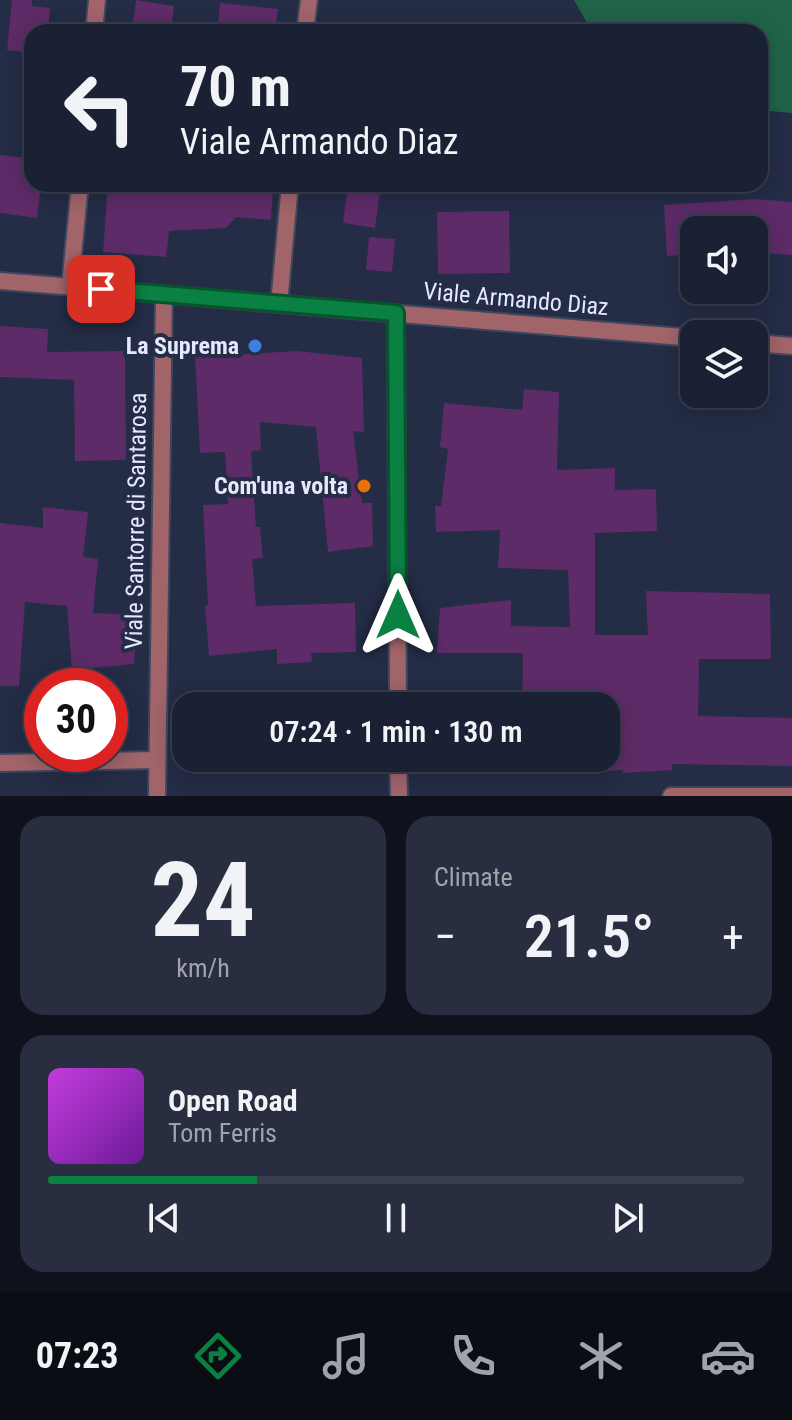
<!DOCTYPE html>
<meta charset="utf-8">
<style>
body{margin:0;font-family:"Roboto Condensed",sans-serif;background:#282e40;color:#f1f3f6;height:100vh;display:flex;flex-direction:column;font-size:30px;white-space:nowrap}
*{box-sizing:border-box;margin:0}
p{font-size:26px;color:#a0a3ac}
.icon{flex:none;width:44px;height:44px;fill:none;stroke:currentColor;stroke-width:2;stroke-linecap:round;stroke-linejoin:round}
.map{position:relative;height:796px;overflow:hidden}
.side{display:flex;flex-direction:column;gap:20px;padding:20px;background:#0f121d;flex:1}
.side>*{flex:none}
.banner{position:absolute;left:24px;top:24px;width:744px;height:168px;border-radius:24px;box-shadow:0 4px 20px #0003,0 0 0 2px #393e4f;background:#1b2134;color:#f1f3f6;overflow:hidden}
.fabs{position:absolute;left:680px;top:216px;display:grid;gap:16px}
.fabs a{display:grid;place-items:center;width:88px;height:88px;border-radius:16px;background:#1b2134;box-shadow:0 4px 20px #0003,0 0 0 2px #393e4f;font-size:40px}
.speed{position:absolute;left:24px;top:668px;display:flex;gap:16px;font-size:40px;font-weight:700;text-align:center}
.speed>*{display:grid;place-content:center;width:104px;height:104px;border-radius:50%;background:#1b2134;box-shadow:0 4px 20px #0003,0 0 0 2px #393e4f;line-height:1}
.speed .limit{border:12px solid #d22;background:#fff;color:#111}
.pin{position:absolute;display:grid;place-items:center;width:68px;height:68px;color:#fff;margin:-34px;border-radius:16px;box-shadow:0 4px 12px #0006}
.me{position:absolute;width:88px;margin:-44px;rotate:0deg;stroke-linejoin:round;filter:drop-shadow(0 0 6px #0008)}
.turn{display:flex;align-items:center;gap:28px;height:168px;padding:0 24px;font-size:36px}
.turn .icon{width:104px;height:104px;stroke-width:2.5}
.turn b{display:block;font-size:56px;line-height:68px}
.big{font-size:60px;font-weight:600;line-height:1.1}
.side .card{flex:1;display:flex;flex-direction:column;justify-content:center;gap:12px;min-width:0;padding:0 28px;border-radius:24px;background:#282e40}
.side .dial{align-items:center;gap:0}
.dial b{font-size:104px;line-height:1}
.song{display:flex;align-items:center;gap:24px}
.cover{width:96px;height:96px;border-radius:12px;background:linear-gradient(135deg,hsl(290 70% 55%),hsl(280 70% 35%))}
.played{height:8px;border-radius:4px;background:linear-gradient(90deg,#0b8043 30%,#393e4f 30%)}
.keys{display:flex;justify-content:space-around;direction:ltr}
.heat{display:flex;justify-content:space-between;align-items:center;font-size:44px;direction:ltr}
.side .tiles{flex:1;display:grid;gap:20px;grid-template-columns:1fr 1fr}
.card:last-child{grid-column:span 2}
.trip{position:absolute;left:172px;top:692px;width:448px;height:80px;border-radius:24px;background:#1b2134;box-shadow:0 4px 20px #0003,0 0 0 2px #393e4f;font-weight:600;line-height:80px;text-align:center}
.tabs{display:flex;height:128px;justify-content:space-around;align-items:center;background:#0b0d15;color:#a0a3ac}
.tabs .icon{width:56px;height:56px}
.tabs .selected{color:#0b8043}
.tabs b{font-size:36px;color:#f1f3f6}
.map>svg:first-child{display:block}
.green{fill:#206348}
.building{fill:#5d2b67}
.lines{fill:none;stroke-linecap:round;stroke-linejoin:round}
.street-casing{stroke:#3f475f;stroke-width:20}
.street{stroke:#a06469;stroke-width:16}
.route-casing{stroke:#07532c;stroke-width:20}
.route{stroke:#0b8043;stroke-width:14}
.shop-dot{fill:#3f7fe0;stroke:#242c46;stroke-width:3}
.food-dot{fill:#e8710a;stroke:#242c46;stroke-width:3}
.labels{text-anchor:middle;stroke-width:8;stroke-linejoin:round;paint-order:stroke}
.street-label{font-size:24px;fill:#e4eafb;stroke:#242c46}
.poi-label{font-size:24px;font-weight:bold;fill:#e4eafb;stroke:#242c46;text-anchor:end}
</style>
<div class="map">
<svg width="792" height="796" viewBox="0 0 792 796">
<rect width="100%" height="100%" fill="#242c46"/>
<!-- green -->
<path class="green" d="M574 0H792V113L760 110V32H592Z"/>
<!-- building -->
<path class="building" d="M12 0H32V6L50 8 48 32H32V53L7 50Z
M136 0 174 6 171 32H132Z
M220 3 278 9 275 32H217Z
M0 155 27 158 26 166 32 167V184H41L37 218 0 213Z
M108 184H273L271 220 236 217 226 228 169 231 166 257 103 252Z
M348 184H381L375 228 343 223Z
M755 199 792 202V255L754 252 756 230H694V254L667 256 664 205Z
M509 211 510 273 438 274 437 212Z
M369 237 395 239 392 272 366 270Z
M0 326 48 329 47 352 125 351 126 460 75 461 74 380 0 377Z
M297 351 362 358 364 432 353 431 362 503H372L373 546 328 552 316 427 260 422 261 450 251 451 256 527H260L263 558 252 559 256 606 355 603 356 652 311 653 312 662 277 664V649L209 656 205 605H208L203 505 228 504 225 452 200 453 195 357Z
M524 389 559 392 557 470 615 468V490L656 489 657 531 595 533V635H648L646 591 770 594 771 659H699L698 716 792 718V766L672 764V770L623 773V770L606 771V693H556L555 706H522L523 653H437L440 608 511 600V626L570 627 568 570 498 568 500 530 436 532 435 506H441L448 449 440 447 444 403 522 410Z
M43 507 88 512 83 557 98 559 93 613 138 615 134 664 72 670 67 606 25 602 19 686H0V523L43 528Z"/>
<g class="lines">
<defs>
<path id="street" d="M94 32 97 0
M305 32 309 0
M0 281 694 338
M70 286 80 184
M279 304 290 184
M396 313 398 706
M754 343 792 346
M398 758 399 796
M0 763 156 760
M157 796 164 294
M671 796H792"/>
</defs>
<!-- street casing -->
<use href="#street" class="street-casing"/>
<!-- street -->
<use href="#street" class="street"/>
</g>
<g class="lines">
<defs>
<path id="route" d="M101 289 396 313 398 615"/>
</defs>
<!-- route casing -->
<use href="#route" class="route-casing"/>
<!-- route -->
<use href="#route" class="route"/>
</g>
<!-- markers -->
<circle class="shop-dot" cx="255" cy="346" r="8"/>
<circle class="food-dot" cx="364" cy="486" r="8"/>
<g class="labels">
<!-- street labels -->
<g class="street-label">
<text transform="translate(516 299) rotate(5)" y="8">Viale Armando Diaz</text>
<text transform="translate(136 521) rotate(-89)" y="8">Viale Santorre di Santarosa</text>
</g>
<!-- poi labels -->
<g class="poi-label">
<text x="239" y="354">La Suprema</text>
<text x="348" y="494">Com'una volta</text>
</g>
</g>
</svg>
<div class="fabs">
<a><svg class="icon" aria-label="sound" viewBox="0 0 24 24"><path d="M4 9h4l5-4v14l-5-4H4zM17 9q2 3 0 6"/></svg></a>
<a><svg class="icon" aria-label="layers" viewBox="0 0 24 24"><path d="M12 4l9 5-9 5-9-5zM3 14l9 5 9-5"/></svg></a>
</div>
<div class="speed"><div class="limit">30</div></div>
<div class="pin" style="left:101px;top:289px;background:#d93025"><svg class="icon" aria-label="arrive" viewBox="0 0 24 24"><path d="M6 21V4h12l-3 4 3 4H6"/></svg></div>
<svg class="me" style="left:398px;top:615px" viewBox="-20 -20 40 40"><path d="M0-17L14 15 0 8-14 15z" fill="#0b8043" stroke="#fff" stroke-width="4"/></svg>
<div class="trip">07:24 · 1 min · 130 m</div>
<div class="banner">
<div class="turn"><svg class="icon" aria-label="left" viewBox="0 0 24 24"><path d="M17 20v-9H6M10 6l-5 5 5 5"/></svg><div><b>70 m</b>Viale Armando Diaz</div></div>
</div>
</div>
<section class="side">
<div class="tiles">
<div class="card dial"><b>24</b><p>km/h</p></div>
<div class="card"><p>Climate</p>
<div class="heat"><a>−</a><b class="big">21.5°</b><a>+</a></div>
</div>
<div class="card">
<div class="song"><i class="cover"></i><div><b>Open Road</b><p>Tom Ferris</p></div></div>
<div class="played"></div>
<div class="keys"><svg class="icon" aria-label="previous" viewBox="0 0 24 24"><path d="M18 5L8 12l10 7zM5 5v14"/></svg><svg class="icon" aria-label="pause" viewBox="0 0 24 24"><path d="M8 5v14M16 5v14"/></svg><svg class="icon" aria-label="next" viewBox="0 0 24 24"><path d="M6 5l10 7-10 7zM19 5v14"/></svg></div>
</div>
</div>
</section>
<nav class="tabs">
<b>07:23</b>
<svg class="icon selected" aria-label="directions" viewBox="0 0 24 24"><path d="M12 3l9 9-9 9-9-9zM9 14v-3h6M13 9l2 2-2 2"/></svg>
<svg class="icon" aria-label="music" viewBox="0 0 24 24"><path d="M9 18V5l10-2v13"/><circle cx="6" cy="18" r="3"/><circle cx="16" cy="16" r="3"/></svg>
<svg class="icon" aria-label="phone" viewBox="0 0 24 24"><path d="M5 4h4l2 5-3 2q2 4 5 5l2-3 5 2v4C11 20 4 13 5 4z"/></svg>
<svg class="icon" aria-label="climate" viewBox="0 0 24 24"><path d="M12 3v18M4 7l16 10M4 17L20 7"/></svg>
<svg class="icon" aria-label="car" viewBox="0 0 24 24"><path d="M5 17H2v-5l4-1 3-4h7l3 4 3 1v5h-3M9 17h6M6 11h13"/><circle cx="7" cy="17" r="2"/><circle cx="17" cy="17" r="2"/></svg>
</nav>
